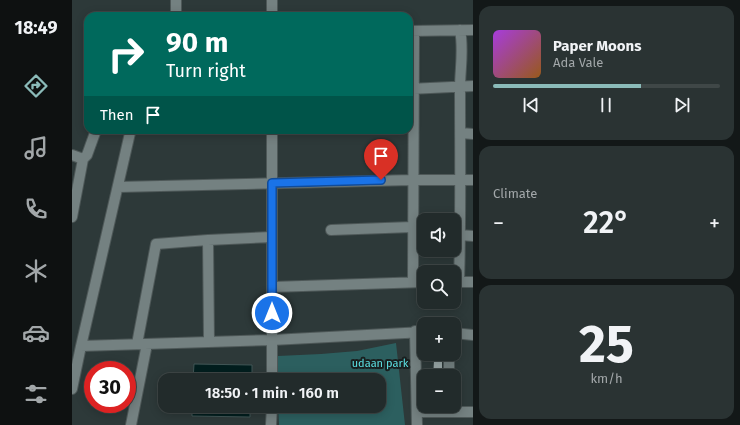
<!DOCTYPE html>
<meta charset="utf-8">
<style>
body{margin:0;font-family:"Fira Sans",sans-serif;background:#2a3333;color:#f1f3f6;height:100vh;display:flex;flex-direction:column;font-size:15px;white-space:nowrap}
*{box-sizing:border-box;margin:0}
p{font-size:13px;color:#a2a7a9}
.icon{flex:none;width:22px;height:22px;fill:none;stroke:currentColor;stroke-width:2;stroke-linecap:round;stroke-linejoin:round}
.map{position:relative;flex:1;overflow:hidden}
.details{display:flex;flex-direction:column;gap:6px;padding:6px;background:#131818;width:267px}
.details>*{flex:none}
.banner{position:absolute;left:12px;top:12px;width:329px;height:122px;border-radius:12px;box-shadow:0 2px 10px #0003,0 0 0 1px #3f4747;background:#00695c;color:#fff;overflow:hidden}
.controls{position:absolute;left:345px;top:213px;display:grid;gap:8px}
.controls a{display:grid;place-items:center;width:44px;height:44px;border-radius:8px;background:#222b2b;box-shadow:0 2px 10px #0003,0 0 0 1px #3f4747;font-size:20px}
.speed{position:absolute;left:12px;top:361px;display:flex;gap:8px;font-size:20px;font-weight:700;text-align:center}
.speed>*{display:grid;place-content:center;width:52px;height:52px;border-radius:50%;background:#222b2b;box-shadow:0 2px 10px #0003,0 0 0 1px #3f4747;line-height:1}
.speed .limit{border:6px solid #d22;background:#fff;color:#111}
.pin{position:absolute;display:grid;place-items:center;width:34px;height:34px;color:#fff;margin:-41px -17px;border-radius:50% 50% 50% 0;rotate:-45deg;box-shadow:0 0 4px #0007}
.pin .icon{rotate:45deg}
.me{position:absolute;width:44px;margin:-22px;rotate:0deg;stroke-linejoin:round;filter:drop-shadow(0 0 3px #0008)}
.turn{display:flex;align-items:center;gap:14px;height:84px;padding:0 16px;font-size:18px}
.turn .icon{width:52px;height:52px;stroke-width:2.5}
.turn b{display:block;font-size:28px;line-height:34px}
.then{display:flex;align-items:center;height:38px;padding:0 16px;background:#0003;gap:8px;font-size:15px}
.big{font-size:30px;font-weight:600;line-height:1.1}
.details .card{flex:1;display:flex;flex-direction:column;justify-content:center;gap:6px;min-width:0;padding:0 14px;border-radius:12px;background:#2a3333}
.details .dial{align-items:center;gap:0}
.dial b{font-size:52px;line-height:1}
.song{display:flex;align-items:center;gap:12px}
.cover{width:48px;height:48px;border-radius:6px;background:linear-gradient(135deg,hsl(280 70% 55%),hsl(30 70% 35%))}
.played{height:4px;border-radius:2px;background:linear-gradient(90deg,#8bbbb9 65%,#3f4747 65%)}
.keys{display:flex;justify-content:space-around;direction:ltr}
.heat{display:flex;justify-content:space-between;align-items:center;font-size:22px;direction:ltr}
.trip{position:absolute;left:86px;top:373px;width:228px;height:40px;border-radius:12px;background:#222b2b;box-shadow:0 2px 10px #0003,0 0 0 1px #3f4747;font-weight:600;line-height:40px;text-align:center}
main{display:flex;flex:1;min-height:0}
.dock{display:flex;flex-direction:column;width:72px;justify-content:space-around;align-items:center;background:#0e1111;color:#a2a7a9}
.dock .icon{width:28px;height:28px}
.dock .current{color:#8bbbb9}
.dock b{font-size:18px;color:#f1f3f6}
.map>svg:first-child{display:block}
.green{fill:#2c5f5f}
.water{fill:#021e1e;stroke:#415656}
.building{fill:#9ba9a9}
.lines{fill:none;stroke-linecap:round;stroke-linejoin:round}
.minor-casing{stroke:#4e5858;stroke-width:12}
.minor{stroke:#748181;stroke-width:10}
.route-casing{stroke:#114b97;stroke-width:10}
.route{stroke:#1a73e8;stroke-width:7}
.labels{text-anchor:middle;stroke-width:4;stroke-linejoin:round;paint-order:stroke}
.park-label{font-size:11px;fill:#5ce2e4;stroke:#191f1f}
</style>
<main>
<nav class="dock">
<b>18:49</b>
<svg class="icon current" aria-label="directions" viewBox="0 0 24 24"><path d="M12 3l9 9-9 9-9-9zM9 14v-3h6M13 9l2 2-2 2"/></svg>
<svg class="icon" aria-label="music" viewBox="0 0 24 24"><path d="M9 18V5l10-2v13"/><circle cx="6" cy="18" r="3"/><circle cx="16" cy="16" r="3"/></svg>
<svg class="icon" aria-label="phone" viewBox="0 0 24 24"><path d="M5 4h4l2 5-3 2q2 4 5 5l2-3 5 2v4C11 20 4 13 5 4z"/></svg>
<svg class="icon" aria-label="climate" viewBox="0 0 24 24"><path d="M12 3v18M4 7l16 10M4 17L20 7"/></svg>
<svg class="icon" aria-label="car" viewBox="0 0 24 24"><path d="M5 17H2v-5l4-1 3-4h7l3 4 3 1v5h-3M9 17h6M6 11h13"/><circle cx="7" cy="17" r="2"/><circle cx="17" cy="17" r="2"/></svg>
<svg class="icon" aria-label="filters" viewBox="0 0 24 24"><path d="M4 7h16M4 17h16"/><circle cx="9" cy="7" r="2"/><circle cx="15" cy="17" r="2"/></svg>
</nav>
<div class="map">
<svg width="401" height="425" viewBox="0 0 401 425">
<rect width="100%" height="100%" fill="#2d3939"/>
<!-- green -->
<path class="green" d="M324 343 333 425H207L206 406H307V380H206V356L249 354 285 351Z"/>
<!-- water -->
<path class="water" d="M122 364 180 365V380H121Z
M120 406H178V417L120 416Z"/>
<!-- building -->
<path class="building" d="M362 361H370V376H361Z"/>
<g class="lines">
<defs>
<path id="minor" d="M104 16V0
M200 16V0
M337 31 401 30
M337 89 401 86
M389 133 401 134
M0 155 11 159
M46 187 340 180H401
M0 217 11 159 15 155 24 130
M259 230 340 227
M388 235 401 236
M136 240 137 342
M341 282 342 31
M382 282H401
M387 282C389 217 388 153 388 88 388 69 392 50 388 30
M200 287 352 282
M343 331 345 425
M382 333 401 335
M65 344 84 244 136 240 200 237
M9 346 58 133 60 130
M377 376V354
M200 380V130
M0 389 9 346 200 340 352 332
M346 412H401
M59 425 75 344
M199 425 200 406"/>
</defs>
<!-- minor casing -->
<use href="#minor" class="minor-casing"/>
<!-- minor -->
<use href="#minor" class="minor"/>
</g>
<g class="lines">
<defs>
<path id="route" d="M200 313V183L309 180"/>
</defs>
<!-- route casing -->
<use href="#route" class="route-casing"/>
<!-- route -->
<use href="#route" class="route"/>
</g>
<g class="labels">
<!-- park labels -->
<g class="park-label">
<text x="308" y="367">udaan park</text>
</g>
</g>
</svg>
<div class="controls">
<a><svg class="icon" aria-label="sound" viewBox="0 0 24 24"><path d="M4 9h4l5-4v14l-5-4H4zM17 9q2 3 0 6"/></svg></a>
<a><svg class="icon" aria-label="search" viewBox="0 0 24 24"><circle cx="10" cy="10" r="6"/><path d="M15 15l6 6"/></svg></a>
<a>+</a>
<a>−</a>
</div>
<div class="speed"><div class="limit">30</div></div>
<div class="pin" style="left:309px;top:180px;background:#d93025"><svg class="icon" aria-label="arrive" viewBox="0 0 24 24"><path d="M6 21V4h12l-3 4 3 4H6"/></svg></div>
<svg class="me" style="left:200px;top:313px" viewBox="-20 -20 40 40"><circle r="17" fill="#1a73e8" stroke="#fff" stroke-width="3"/><path d="M0-11L8 9 0 5-8 9z" fill="#fff"/></svg>
<div class="trip">18:50 · 1 min · 160 m</div>
<div class="banner">
<div class="turn"><svg class="icon" aria-label="right" viewBox="0 0 24 24"><path d="M7 20v-9h11M14 6l5 5-5 5"/></svg><div><b>90 m</b>Turn right</div></div>
<div class="then">Then<svg class="icon" aria-label="arrive" viewBox="0 0 24 24"><path d="M6 21V4h12l-3 4 3 4H6"/></svg></div>
</div>
</div>
<section class="details">
<div class="card">
<div class="song"><i class="cover"></i><div><b>Paper Moons</b><p>Ada Vale</p></div></div>
<div class="played"></div>
<div class="keys"><svg class="icon" aria-label="previous" viewBox="0 0 24 24"><path d="M18 5L8 12l10 7zM5 5v14"/></svg><svg class="icon" aria-label="pause" viewBox="0 0 24 24"><path d="M8 5v14M16 5v14"/></svg><svg class="icon" aria-label="next" viewBox="0 0 24 24"><path d="M6 5l10 7-10 7zM19 5v14"/></svg></div>
</div>
<div class="card"><p>Climate</p>
<div class="heat"><a>−</a><b class="big">22°</b><a>+</a></div>
</div>
<div class="card dial"><b>25</b><p>km/h</p></div>
</section>
</main>
